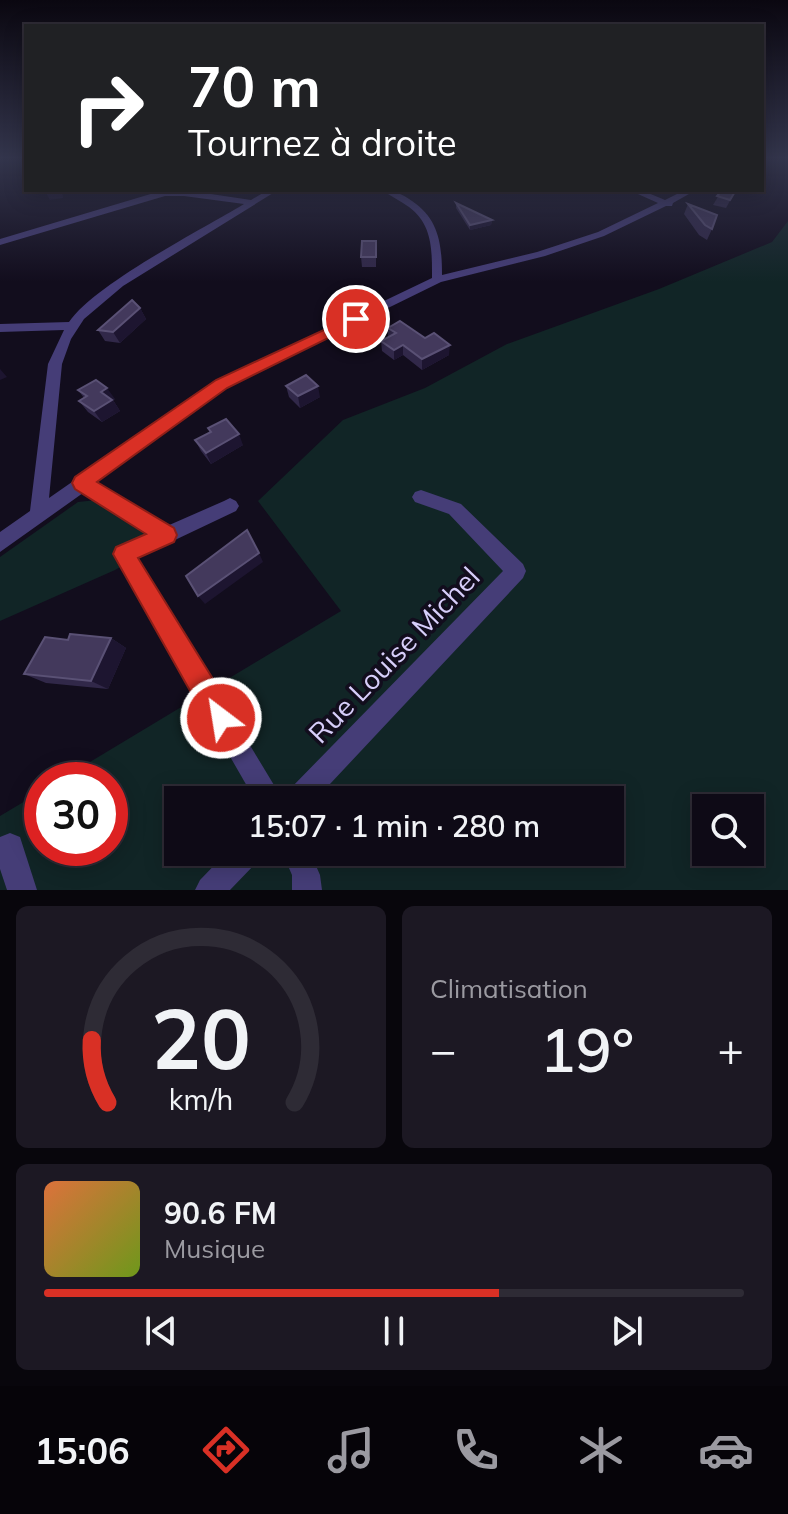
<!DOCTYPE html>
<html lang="fr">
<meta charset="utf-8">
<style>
body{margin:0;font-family:Mulish,sans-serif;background:#1c1823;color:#f1f3f6;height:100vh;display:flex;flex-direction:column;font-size:30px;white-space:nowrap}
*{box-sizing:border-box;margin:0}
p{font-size:26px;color:#9b9aa1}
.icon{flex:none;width:44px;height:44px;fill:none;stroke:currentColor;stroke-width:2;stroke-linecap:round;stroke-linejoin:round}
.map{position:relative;height:890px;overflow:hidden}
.panel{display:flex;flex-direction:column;gap:16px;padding:16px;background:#08060c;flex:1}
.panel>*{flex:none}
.guide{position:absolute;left:24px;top:24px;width:740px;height:168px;border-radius:0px;box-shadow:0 4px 20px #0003,0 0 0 2px #2e2b35;background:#202124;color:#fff;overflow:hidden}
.fabs{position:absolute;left:692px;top:794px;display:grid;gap:16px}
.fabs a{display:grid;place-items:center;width:72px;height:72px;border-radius:0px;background:#0e0a16;box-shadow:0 4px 20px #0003,0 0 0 2px #2e2b35;font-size:40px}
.speed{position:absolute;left:24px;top:762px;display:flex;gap:16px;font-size:40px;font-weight:700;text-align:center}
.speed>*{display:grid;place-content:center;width:104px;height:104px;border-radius:50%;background:#0e0a16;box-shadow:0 4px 20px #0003,0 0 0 2px #2e2b35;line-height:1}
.speed .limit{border:12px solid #d22;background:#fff;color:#111}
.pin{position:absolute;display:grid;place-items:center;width:68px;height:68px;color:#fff;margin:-34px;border:4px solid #fff;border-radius:50%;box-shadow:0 2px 8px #0007}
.me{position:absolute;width:88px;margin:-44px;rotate:329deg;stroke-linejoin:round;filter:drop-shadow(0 0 6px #0008)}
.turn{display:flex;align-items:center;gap:28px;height:168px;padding:0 32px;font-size:36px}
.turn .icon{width:104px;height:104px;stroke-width:2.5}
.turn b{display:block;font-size:56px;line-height:68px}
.big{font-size:60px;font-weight:600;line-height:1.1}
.panel .tile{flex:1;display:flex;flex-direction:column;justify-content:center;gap:12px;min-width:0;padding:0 28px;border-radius:12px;background:#1c1823}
.panel .dial{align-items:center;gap:0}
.dial svg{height:208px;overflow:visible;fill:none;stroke:#2e2b35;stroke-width:7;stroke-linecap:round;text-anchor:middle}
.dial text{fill:#f1f3f6;stroke:none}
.song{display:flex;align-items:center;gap:24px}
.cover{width:96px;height:96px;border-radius:12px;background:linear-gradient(135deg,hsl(20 70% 55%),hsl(80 70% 35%))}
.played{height:8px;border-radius:4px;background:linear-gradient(90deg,#d93025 65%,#2e2b35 65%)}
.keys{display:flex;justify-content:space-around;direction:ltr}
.heat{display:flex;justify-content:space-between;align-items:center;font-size:44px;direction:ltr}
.panel .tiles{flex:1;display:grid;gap:16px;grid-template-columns:1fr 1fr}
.tile:last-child{grid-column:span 2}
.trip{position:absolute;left:164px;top:786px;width:460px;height:80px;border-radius:0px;background:#0e0a16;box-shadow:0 4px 20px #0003,0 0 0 2px #2e2b35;font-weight:600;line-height:80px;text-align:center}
.tab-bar{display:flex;height:128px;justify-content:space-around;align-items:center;background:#060409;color:#9b9aa1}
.tab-bar .icon{width:56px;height:56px}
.tab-bar .on{color:#d93025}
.tab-bar b{font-size:36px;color:#f1f3f6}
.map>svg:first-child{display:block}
.green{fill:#112526;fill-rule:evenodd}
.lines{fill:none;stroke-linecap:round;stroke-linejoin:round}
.street{fill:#453d77;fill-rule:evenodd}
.wall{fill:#312849}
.shaded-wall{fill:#1d1530}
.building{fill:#43395c;stroke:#5a5175;stroke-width:2}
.route{fill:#d93025;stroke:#8d1f18;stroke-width:2}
.labels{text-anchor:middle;stroke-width:7;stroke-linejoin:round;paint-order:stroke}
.near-street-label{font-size:28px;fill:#d7cefa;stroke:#120d1d}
</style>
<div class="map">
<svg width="788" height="890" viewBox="0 0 788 890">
<rect width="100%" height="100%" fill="#120d1d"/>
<!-- green -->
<path class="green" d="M788 221V890H0V816L42 791V848H110V780H60L341 611 258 501 343 420 425 388 507 344 659 289 772 242ZM178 800H610V852H178ZM706 808H750V852H706Z
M97 500 160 544 115 570 0 621V557L78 502Z"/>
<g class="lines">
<!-- street -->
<path class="street" d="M164 190H184L251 200 268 190H278L123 286 84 319 71 339 62 364 49 498 217 381 432 278C432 251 433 225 409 207 401 201 390 196 382 190 394 190 402 194 412 201 439 219 442 245 442 275L537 252 598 232 658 203 629 190H641L665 200 685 190H696L673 203 672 206H666L604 236 545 256 441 282 227 387 96 483 167 526 224 501 230 498 236 501 239 506 236 511 137 558 283 800H255L117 560 114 554 117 548 148 534 83 493 0 552V532L30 511 48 364 64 330 0 332V324L69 322C95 284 201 230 244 204L184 196H165L0 245V239Z
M421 490 461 504 523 564 526 571 523 578 315 800H284L288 791 503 571 449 514 415 502 412 497 415 492Z
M10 833 20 837 37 890H7L0 869V837Z
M227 852H261L257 862 230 890H195L200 880Z
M282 852H310L320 875 322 890H292V875Z"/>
</g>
<!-- wall -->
<path class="wall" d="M722 190H736L726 208 713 205Z
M456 203 492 220 491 225 470 230 456 208Z
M688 204 712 229 707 240 699 235 684 214Z
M376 241V267H362L361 257Z
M140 308 146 319 120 343 105 341 98 330Z
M388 328 449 355 422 370 403 355 394 360 382 351 381 341 388 337Z
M286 386 320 397 300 408 289 397Z
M78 390 115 399 113 400 120 411 102 422 88 412 79 401 84 398Z
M208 428 243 445 211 464 201 451 195 440 210 433Z
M111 638 126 648 108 689 46 683 24 674 68 640Z"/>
<!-- shaded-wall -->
<path class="shaded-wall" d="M50 190H62L63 198 50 200 45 191Z
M492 220 491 225 470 230V225Z
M140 308 146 319 120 343 113 332Z
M403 345V355L394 360V350Z
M450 345 449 355 422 370V359Z
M0 369 7 377 0 380Z
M318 386 320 397 300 408 298 396Z
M107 388 115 399 113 400 120 411 102 422 94 411 101 392Z
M239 434 243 445 211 464 206 453Z
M259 553 263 562 205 604 198 596Z
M111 638 126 648 108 689 91 681Z"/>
<!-- building -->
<path class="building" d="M722 190H736L730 200 717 196Z
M456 203 492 220 470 225Z
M688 204 717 215 712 229 705 225Z
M362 241H376V257H361Z
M132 300 140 308 113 332 98 330Z
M400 321 425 338 434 333 450 345 422 359 403 345 394 350 381 341 396 333 388 328Z
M306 375 318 386 298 396 286 386Z
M96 380 107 388 101 392 112 400 94 411 79 401 87 396 78 390Z
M226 419 239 434 206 453 195 440 211 432 208 428Z
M247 530 259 553 198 596 186 576Z
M70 634 111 638 91 681 24 674 45 637 68 640Z"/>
<!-- sky -->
<linearGradient id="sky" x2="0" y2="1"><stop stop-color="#0a0710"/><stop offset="0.56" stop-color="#33354c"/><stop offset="1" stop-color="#33354c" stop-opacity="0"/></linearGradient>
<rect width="788" height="282" fill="url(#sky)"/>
<!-- route -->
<path class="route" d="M356 315 361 316V322L227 388 97 482 174 528 177 535 174 542 138 558 231 708 235 718 231 728 221 732 211 728 113 554 116 547 146 534 75 489 72 483 75 477 216 380Z"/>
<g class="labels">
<!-- near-street labels -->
<g class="near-street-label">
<text transform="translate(394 655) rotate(-46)" y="10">Rue Louise Michel</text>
</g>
</g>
</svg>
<div class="fabs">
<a><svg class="icon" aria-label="search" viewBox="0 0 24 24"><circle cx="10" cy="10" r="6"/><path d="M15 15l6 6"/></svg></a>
</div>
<div class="speed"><div class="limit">30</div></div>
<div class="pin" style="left:356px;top:319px;background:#d93025"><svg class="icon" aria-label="arrive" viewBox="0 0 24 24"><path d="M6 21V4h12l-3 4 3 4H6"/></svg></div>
<svg class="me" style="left:221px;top:718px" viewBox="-20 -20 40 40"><circle r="17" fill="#d93025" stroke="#fff" stroke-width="3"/><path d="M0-11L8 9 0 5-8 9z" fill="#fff"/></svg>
<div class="trip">15:07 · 1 min · 280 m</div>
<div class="guide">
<div class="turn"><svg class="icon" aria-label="right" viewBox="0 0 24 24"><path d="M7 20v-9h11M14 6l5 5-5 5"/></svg><div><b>70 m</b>Tournez à droite</div></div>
</div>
</div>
<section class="panel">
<div class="tiles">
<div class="tile dial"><svg viewBox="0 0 100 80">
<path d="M14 69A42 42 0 1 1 86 69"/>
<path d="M14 69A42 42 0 0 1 8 45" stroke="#d93025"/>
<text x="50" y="56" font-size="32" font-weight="700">20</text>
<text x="50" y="72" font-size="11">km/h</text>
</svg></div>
<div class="tile"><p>Climatisation</p>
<div class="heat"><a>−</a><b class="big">19°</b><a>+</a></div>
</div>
<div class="tile">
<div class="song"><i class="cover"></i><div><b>90.6 FM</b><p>Musique</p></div></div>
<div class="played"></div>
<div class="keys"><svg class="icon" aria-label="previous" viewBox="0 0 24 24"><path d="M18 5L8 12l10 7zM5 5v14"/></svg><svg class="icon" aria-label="pause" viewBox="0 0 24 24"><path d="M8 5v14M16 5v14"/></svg><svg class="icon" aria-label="next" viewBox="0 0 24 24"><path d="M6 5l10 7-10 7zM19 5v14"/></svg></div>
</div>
</div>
</section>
<nav class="tab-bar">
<b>15:06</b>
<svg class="icon on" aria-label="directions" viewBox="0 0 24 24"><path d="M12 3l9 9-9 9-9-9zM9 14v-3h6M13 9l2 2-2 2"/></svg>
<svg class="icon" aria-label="music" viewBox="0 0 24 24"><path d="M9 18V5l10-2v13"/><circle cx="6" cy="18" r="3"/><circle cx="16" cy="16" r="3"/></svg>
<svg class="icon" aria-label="phone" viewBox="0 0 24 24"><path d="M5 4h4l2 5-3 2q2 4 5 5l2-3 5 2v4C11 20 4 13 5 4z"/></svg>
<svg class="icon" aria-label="climate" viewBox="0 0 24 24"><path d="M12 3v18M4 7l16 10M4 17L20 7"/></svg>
<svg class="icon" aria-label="car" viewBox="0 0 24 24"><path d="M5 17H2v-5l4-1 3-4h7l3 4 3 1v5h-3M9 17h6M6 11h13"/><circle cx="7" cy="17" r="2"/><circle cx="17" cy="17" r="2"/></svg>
</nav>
